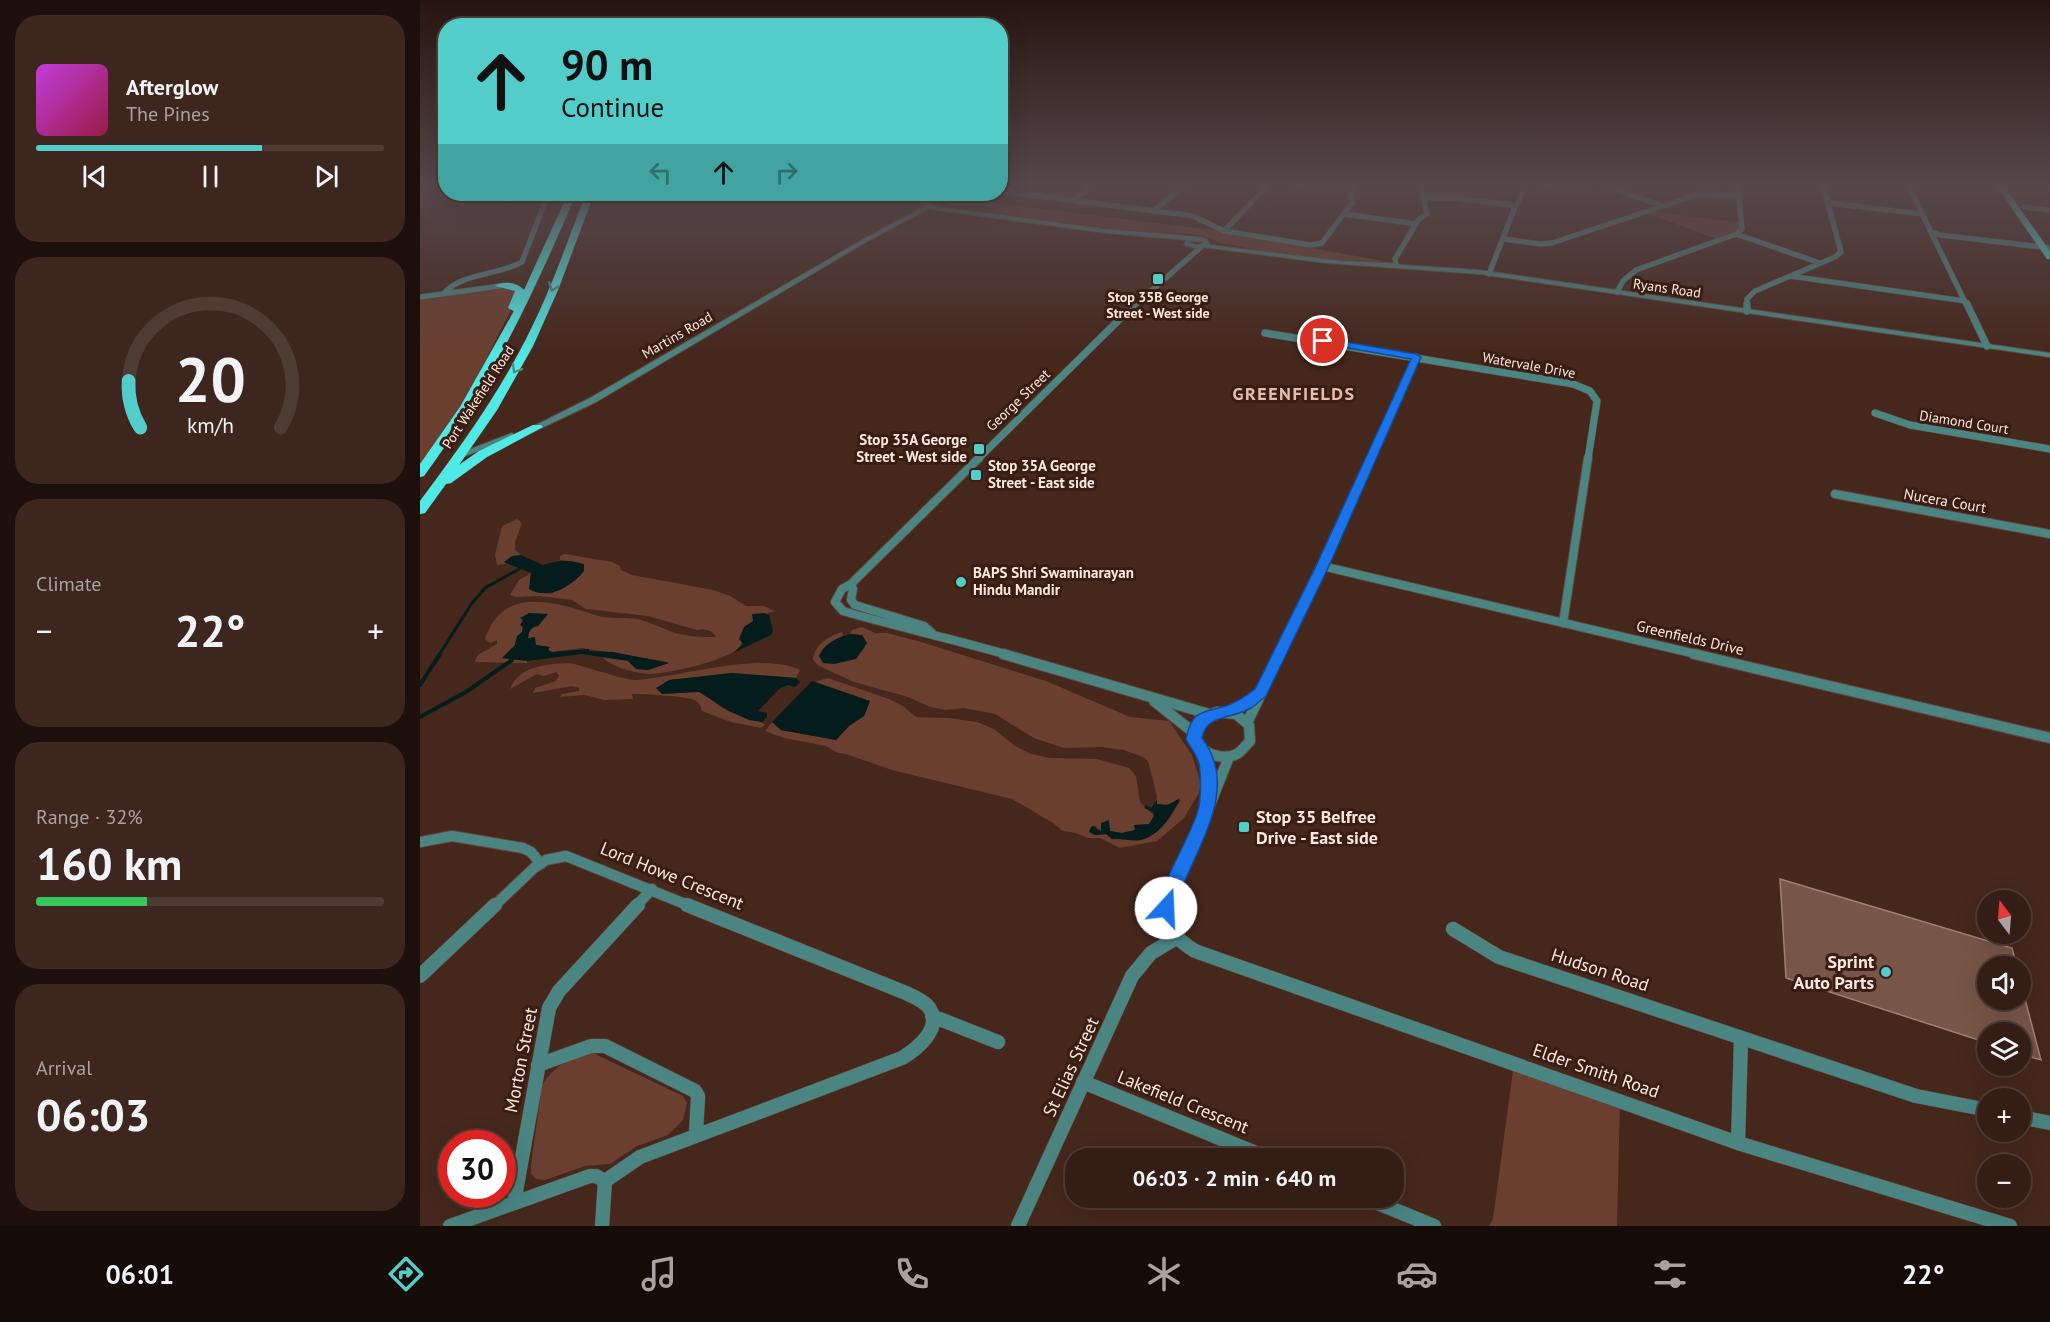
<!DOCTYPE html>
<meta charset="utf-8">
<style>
body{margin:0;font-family:"PT Sans",sans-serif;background:#3c261e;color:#f1f3f6;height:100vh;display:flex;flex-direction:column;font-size:22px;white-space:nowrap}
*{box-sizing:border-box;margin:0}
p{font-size:20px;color:#a9a2a0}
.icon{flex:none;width:33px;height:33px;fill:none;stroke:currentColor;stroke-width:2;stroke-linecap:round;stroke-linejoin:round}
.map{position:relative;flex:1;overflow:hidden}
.side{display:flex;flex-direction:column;gap:15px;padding:15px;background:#1d100c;width:420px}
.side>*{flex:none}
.hud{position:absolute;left:18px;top:18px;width:570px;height:183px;border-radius:24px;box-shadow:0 6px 24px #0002,0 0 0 2px #4e3b34;background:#53cdca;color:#111;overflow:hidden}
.needle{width:39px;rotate:344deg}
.controls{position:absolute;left:1557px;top:890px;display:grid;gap:12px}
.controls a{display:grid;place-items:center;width:54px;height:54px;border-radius:50%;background:#341d15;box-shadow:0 6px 24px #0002,0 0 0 2px #4e3b34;font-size:30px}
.speed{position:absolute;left:18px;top:1130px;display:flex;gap:12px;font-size:30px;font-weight:700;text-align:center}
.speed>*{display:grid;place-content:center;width:78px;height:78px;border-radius:50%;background:#341d15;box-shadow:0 6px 24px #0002,0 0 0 2px #4e3b34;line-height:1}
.speed .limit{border:9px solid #d22;background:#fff;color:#111}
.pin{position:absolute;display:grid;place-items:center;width:51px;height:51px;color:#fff;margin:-26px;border:3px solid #fff;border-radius:50%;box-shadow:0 2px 6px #0007}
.me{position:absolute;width:66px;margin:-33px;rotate:20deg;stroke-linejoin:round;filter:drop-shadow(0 0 4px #0008)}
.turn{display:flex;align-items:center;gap:21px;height:126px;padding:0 24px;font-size:27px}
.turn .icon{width:78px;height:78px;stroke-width:2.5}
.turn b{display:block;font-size:42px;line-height:51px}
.lanes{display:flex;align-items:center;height:57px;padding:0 24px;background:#0003;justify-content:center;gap:30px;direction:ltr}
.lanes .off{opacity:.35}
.big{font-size:45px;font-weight:700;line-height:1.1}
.side .card{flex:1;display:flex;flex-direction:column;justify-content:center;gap:9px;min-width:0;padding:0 21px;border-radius:24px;background:#3c261e}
.side .dial{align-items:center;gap:0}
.dial svg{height:156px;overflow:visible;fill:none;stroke:#4e3b34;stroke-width:7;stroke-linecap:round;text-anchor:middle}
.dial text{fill:#f1f3f6;stroke:none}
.song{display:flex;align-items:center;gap:18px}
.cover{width:72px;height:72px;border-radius:9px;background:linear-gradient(135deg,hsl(290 70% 55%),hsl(340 70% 35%))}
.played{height:6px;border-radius:3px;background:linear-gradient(90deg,#53cdca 65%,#4e3b34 65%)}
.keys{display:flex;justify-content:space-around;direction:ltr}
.heat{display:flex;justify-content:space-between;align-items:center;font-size:33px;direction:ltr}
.charge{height:9px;border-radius:4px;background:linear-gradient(90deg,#34c759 32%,#4e3b34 0)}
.trip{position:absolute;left:645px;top:1148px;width:339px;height:60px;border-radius:24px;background:#341d15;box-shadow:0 6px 24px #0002,0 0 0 2px #4e3b34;font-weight:700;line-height:60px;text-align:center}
.dock{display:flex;height:96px;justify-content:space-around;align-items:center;background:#150c08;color:#a9a2a0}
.dock .icon{width:42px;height:42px}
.dock .active{color:#53cdca}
.dock b{font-size:27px;color:#f1f3f6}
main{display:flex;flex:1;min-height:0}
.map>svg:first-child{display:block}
.green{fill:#6b3f2f}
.water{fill:#041d1c}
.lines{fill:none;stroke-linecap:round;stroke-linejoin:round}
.stream-far1{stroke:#041d1c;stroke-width:3}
.stream{stroke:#041d1c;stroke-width:4}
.building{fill:#775549;stroke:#a37f72;stroke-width:1.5}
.minor-far4-casing{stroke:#62463c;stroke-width:6}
.minor-far3-casing{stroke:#62463c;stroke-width:8}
.minor-far2-casing{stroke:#62463c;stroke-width:10}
.minor-far1-casing{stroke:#62463c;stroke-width:12}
.minor-casing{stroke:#62463c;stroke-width:15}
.tertiary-casing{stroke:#62463c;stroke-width:2}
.primary-casing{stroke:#62463c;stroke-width:1}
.trunk-casing{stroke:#62463c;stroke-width:1}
.minor-far4{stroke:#4a8582;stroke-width:5}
.minor-far3{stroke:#4a8582;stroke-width:7}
.minor-far2{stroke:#4a8582;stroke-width:8}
.minor-far1{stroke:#4a8582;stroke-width:10}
.minor{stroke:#4a8582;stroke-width:14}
.tertiary{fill:#4a8582;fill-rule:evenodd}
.primary{fill:#51d9d6;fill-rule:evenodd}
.trunk{fill:#50eae6;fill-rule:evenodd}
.oneway{stroke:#468e87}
.route{fill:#1a73e8;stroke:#114b97;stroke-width:1.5}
.poi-dot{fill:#53cdca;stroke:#3a1d12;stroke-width:2}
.labels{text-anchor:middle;stroke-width:6;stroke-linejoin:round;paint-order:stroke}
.far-street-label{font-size:14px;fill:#fce8e1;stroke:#3a1d12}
.far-poi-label{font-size:14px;font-weight:bold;fill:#fce8e1;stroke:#3a1d12}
.poi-label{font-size:15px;font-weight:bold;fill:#fce8e1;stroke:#3a1d12;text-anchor:start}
.street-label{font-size:15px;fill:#fce8e1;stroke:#3a1d12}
.far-district-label{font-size:18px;font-weight:bold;letter-spacing:1.5px;fill:#e4bdaf;stroke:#3a1d12}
.near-poi-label{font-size:18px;font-weight:bold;fill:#fce8e1;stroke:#3a1d12;text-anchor:start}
.near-street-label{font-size:18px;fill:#fce8e1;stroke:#3a1d12}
</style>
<main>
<section class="side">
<div class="card">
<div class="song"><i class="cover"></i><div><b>Afterglow</b><p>The Pines</p></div></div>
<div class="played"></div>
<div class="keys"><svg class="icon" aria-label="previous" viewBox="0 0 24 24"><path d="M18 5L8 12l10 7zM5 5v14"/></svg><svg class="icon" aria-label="pause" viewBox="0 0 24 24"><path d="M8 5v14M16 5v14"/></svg><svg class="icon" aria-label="next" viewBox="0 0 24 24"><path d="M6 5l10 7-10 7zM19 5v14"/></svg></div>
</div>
<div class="card dial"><svg viewBox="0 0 100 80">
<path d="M14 69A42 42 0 1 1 86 69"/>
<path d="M14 69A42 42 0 0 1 8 45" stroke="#53cdca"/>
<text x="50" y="56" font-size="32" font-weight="700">20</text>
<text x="50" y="72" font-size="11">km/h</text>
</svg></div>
<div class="card"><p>Climate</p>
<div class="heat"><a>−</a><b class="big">22°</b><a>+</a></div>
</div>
<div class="card"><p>Range · 32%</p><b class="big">160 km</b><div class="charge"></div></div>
<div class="card"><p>Arrival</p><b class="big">06:03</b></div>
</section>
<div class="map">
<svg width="1630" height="1226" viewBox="0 0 1630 1226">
<rect width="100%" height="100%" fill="#45271c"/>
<!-- green -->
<path class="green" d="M532 194H542L543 198 551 200 791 230 964 261C912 266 851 252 799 243 776 229 749 235 722 232 661 225 599 216 538 208L529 206 526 197Z
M1228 211 1323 223 1322 229 1299 240 1224 212Z
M80 286 96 287 98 296 51 389 49 400 0 473V297Z
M97 519 102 523 95 542V550L101 555 84 562 86 564 77 565 75 555 82 526Z
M145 554 192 562 200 566 201 570 212 575 293 590 310 596 326 606H344L355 611 333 618V621L324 627C324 632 324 640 321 645 313 660 246 674 229 674 215 673 189 667 182 656L208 661 216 669 228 670 249 663 243 661 162 648 132 652 128 650 129 647 116 645 108 639 109 631 127 616 103 619 102 632 97 636 95 645 82 658 107 661V663L56 662 55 660 58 655 77 644V640L70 643 65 639C83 585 135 602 175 615 189 620 207 616 221 620 236 624 250 633 265 635 274 637 284 637 293 637L296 636C291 630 284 628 277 630L228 616 166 609 152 600 119 596 95 597 90 595 99 580 111 573 109 589 131 594 159 576 153 561 140 560V556Z
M442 627 455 633H467L501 642 626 681 710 717 749 721 772 755 781 784 779 793 764 818 737 841 700 848 680 838H668L656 833 643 831 633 823 592 799 472 770 426 754 418 753 406 746 364 738 345 731 352 722 361 730 416 740 429 726 444 716 450 701 395 682 408 678 469 699 483 706 496 717 528 718 557 722 574 729 595 746 611 754 630 758 677 759 709 768 716 776 720 802 734 816 729 824 714 825 715 830 702 833 690 831V826L679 832 676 826H672L669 830 675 835 686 834 692 839 717 840 751 814 761 800 742 806 736 804 737 796 728 761 723 757 704 750 681 747 644 748 614 738 575 714 544 708 526 710 510 707 488 697 434 682 399 666 393 660C394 645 409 636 422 632L423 636 399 656 402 660 439 655 445 647 436 634H430L432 630Z
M150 663C164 666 207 681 217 680 262 677 340 651 380 670L376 678 312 673 249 680C260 684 273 688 284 694 292 698 297 706 306 710 315 714 340 720 345 725L341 728 311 722 282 711C281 706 279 702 274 700 265 696 224 694 212 694L213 699 184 700 165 695 140 697 142 694 159 691V688L152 686 113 693 115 688 136 681 139 675 136 672 124 676 117 674 90 689C99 665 129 664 150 663Z
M173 1053 263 1096 267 1103 263 1120 248 1135 217 1146 190 1164 165 1166 125 1180 116 1179 111 1174V1165L122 1085C134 1066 151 1056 173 1053Z
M1094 1063 1200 1100 1197 1226H1069L1073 1219Z"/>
<!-- water -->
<path class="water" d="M101 555 123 565C139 560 149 560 164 564V571C152 586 128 601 109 589L111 573 84 562 92 556Z
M109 613 128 614 118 626C111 627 109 631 108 638L115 637 116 645 130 647 128 650 132 652 169 649V651L193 652 249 663 228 670 216 669 208 661 162 654 107 661 82 658 95 645 97 636 102 632 103 627 100 625 103 620 100 618Z
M344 613 349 615 353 631 351 635 313 653 323 644 319 639 324 627 333 621 332 614Z
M430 634 442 635 447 643 436 659 414 664 403 663 399 656C404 643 417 638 430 634Z
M312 673 376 678 380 682 375 687 368 685 359 689 338 711 347 713V717L342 722 329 720 309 711 279 692 242 694 236 688 249 680Z
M392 681 450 701 444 716 429 726 416 740 361 730 352 722Z
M760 798C754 814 739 836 721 840 712 842 701 838 692 839L686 834 675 835 669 832 672 826 681 831V823L689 820 690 831 702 833 715 830 714 825 729 824 734 816 733 812 724 808 726 805 731 808 737 800V804L748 805Z"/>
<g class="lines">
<!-- stream-far1 -->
<path class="stream-far1" d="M19 655 52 603 65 588 99 569"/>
<!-- stream -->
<path class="stream" d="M0 685 20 654
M0 717 46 692 92 660"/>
</g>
<!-- building -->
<path class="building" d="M1360 879 1592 948 1597 966H1568V999H1605L1621 1060 1600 1054V1032H1568V1043L1366 978Z"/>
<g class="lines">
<defs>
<path id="minor-far4" d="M872 185 933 189
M1123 185 1148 188 1167 185
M1183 185 1242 206
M1488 185 1547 306
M580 191 773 216 804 231 891 245 902 243 932 203 931 185
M1005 198H1035L1091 205
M653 200 674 185
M1409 203 1502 214
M1097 204 1105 185
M1604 207 1630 210
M734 211 764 185
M924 214 996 224
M804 231 848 185
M1510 231 1520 235 1630 248
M1316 234 1400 263
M1084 239 1120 244 1132 243 1279 194 1319 195
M976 264 975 259 999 219 1007 214 1000 185
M1069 274 1095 207
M1370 276 1545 301
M1197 292 1203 281 1216 270 1316 234 1322 229 1318 185
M23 294C43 272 77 276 102 262L128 194
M0 297 80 286
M714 306 781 247
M1327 306V299L1335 291 1415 257 1421 252 1404 189 1398 185"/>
<path id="minor-far3" d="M1327 304V311
M1547 304 1567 346
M845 333 1153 384 1170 391 1177 401 1168 459
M1455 413 1490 425 1630 449
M558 459 715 304
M950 459 996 357"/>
<path id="minor-far2" d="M559 458 431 584 422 589 415 602 423 611C478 627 533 639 588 655
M1415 494 1630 534
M902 566 1280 655
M431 584 433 589 431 600 435 605 504 626 512 633
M1143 623 1168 458
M859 655 951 458"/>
<path id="minor-far1" d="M583 654 789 714
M1274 654 1630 738
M734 701 773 732
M797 712 816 714 829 725 830 741C826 745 822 751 817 754 795 765 759 741 780 720 784 717 792 714 797 712Z
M806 712 826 704 839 694
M827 723 860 654
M784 752 788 766V801
M0 842 32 836 103 848 111 852 121 864
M74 906 114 868 126 860 146 856 270 906
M216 906 232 889
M746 906 750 891 777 837 809 757"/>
<path id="minor" d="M747 905C744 927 757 940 775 951L1318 1143 1590 1226
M1033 929 1079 957 1496 1096 1568 1110
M0 976 75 905
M512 1016 578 1042
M118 1065 171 1046H185L275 1091 278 1096 276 1135
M663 1082 848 1158
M1600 1117 1630 1123
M1318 1143 1321 1038
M185 1181 220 1157 482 1058C497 1049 522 1029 510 1009 505 1001 494 997 486 993L267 905
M943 1197 1014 1226
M94 1202 129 1008 139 991 218 905
M30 1226 170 1176H176L185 1181
M182 1226 185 1181
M598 1226 712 976 731 953 756 938"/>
<path id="tertiary" d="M449 194 506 201 520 194H526L507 204 451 196Z
M507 205 685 229 779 237 787 239 790 245 923 261 969 263 983 265 1059 270 1630 353V357L1059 274 906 263 782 247 777 249 764 245 766 240 685 233 508 209 446 242 176 402 113 432H110L106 430 170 398 442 240ZM771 241 783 242 784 243 777 245 770 243Z
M92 433 96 436 95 438 42 457 39 458 35 455Z"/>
<path id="primary" d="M1576 185H1583L1630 251V259H1627Z"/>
<path id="trunk" d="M148 194H156C114 293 69 388 4 476L0 477V464L40 407 94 311 88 308 95 291 75 286C83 280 98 283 104 290Z
M166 194H174L138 290 113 346 77 410 39 465 59 451 113 425H121L123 427 67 457 31 483 26 484 5 513 0 514V501C41 446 81 391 111 329 133 285 148 239 166 194Z"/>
</defs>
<!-- minor-far4 casing -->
<use href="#minor-far4" class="minor-far4-casing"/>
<!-- minor-far3 casing -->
<use href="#minor-far3" class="minor-far3-casing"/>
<!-- minor-far2 casing -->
<use href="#minor-far2" class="minor-far2-casing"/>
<!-- minor-far1 casing -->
<use href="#minor-far1" class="minor-far1-casing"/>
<!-- minor casing -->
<use href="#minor" class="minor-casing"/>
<!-- tertiary casing -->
<use href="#tertiary" class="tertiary-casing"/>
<!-- primary casing -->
<use href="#primary" class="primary-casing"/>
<!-- trunk casing -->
<use href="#trunk" class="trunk-casing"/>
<!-- minor-far4 -->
<use href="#minor-far4" class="minor-far4"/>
<!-- minor-far3 -->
<use href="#minor-far3" class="minor-far3"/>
<!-- minor-far2 -->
<use href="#minor-far2" class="minor-far2"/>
<!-- minor-far1 -->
<use href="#minor-far1" class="minor-far1"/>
<!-- minor -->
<use href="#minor" class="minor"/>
<!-- tertiary -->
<use href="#tertiary" class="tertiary"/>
<!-- primary -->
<use href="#primary" class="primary"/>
<!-- trunk -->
<use href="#trunk" class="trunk"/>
</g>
<!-- one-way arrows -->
<defs><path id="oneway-chevron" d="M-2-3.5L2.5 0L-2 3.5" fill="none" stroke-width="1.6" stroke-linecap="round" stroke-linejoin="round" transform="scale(1.5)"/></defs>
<g class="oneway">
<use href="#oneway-chevron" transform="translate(133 287) rotate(112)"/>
<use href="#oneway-chevron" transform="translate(96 369) rotate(120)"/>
</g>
<!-- sky -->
<linearGradient id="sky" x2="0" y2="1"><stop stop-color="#26150f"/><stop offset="0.52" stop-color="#56474b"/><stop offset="1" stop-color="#56474b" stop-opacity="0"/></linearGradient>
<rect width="1630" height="357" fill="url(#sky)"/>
<!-- route -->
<path class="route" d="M903 338 996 354 1001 357 909 566 846 696C841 700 836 705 831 708 813 719 786 714 782 738 820 788 778 844 760 893 757 900 756 907 753 914L746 917 740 914C731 896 775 832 779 806 781 794 781 775 779 764 777 754 770 748 766 739 772 710 781 713 806 706 817 702 826 696 835 689L896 566 991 359 900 343 898 341Z"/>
<!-- markers -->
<g class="poi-dot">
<rect x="732" y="273" width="12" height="12" rx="3"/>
<rect x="553" y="443" width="12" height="12" rx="3"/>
<rect x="550" y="469" width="12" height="12" rx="3"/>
<circle cx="541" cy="582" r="6"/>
<rect x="818" y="821" width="12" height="12" rx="3"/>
<circle cx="1466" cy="972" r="6"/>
</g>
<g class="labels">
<!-- far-street labels -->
<g class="far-street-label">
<text transform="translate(1247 288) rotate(8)" y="5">Ryans Road</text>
<text transform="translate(257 335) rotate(-30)" y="5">Martins Road</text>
<text transform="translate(1109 365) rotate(10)" y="5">Watervale Drive</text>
<text transform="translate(58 397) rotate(-57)" y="5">Port Wakefield Road</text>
<text transform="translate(598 400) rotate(-44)" y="5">George Street</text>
<text transform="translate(1544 422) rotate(9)" y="5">Diamond Court</text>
</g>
<!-- far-poi labels -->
<g class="far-poi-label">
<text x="738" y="302">Stop 35B George<tspan x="738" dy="16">Street - West side</tspan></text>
</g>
<!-- poi labels -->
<g class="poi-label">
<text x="547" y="445" text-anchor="end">Stop 35A George<tspan x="547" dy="17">Street - West side</tspan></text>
<text x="568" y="471">Stop 35A George<tspan x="568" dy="17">Street - East side</tspan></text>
<text x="553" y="578">BAPS Shri Swaminarayan<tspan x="553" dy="17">Hindu Mandir</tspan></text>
</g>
<!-- street labels -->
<g class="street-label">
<text transform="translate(1525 501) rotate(10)" y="5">Nucera Court</text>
<text transform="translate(1270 638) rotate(13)" y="5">Greenfields Drive</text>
</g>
<!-- far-district labels -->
<g class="far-district-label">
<text x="874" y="400">GREENFIELDS</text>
</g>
<!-- near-poi labels -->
<g class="near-poi-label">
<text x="836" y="823">Stop 35 Belfree<tspan x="836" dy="21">Drive - East side</tspan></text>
<text x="1454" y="968" text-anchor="end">Sprint<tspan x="1454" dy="21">Auto Parts</tspan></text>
</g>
<!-- near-street labels -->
<g class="near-street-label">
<text transform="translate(252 876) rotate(22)" y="6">Lord Howe Crescent</text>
<text transform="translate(1180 970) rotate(18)" y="6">Hudson Road</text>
<text transform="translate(101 1060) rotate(-79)" y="6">Morton Street</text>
<text transform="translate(651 1067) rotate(-65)" y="6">St Elias Street</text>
<text transform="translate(1176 1071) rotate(19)" y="6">Elder Smith Road</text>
<text transform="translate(763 1102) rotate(22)" y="6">Lakefield Crescent</text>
</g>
</g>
</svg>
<div class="controls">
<a><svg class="needle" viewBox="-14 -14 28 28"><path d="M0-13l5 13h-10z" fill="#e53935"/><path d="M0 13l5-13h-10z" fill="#a9a2a0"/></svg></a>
<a><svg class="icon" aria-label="sound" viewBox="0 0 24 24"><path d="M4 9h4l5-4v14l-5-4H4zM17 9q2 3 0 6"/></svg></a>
<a><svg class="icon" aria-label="layers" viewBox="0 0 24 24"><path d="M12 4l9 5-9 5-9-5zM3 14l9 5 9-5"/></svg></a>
<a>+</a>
<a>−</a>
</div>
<div class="speed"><div class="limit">30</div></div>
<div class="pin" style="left:903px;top:341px;background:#d93025"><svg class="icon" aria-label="arrive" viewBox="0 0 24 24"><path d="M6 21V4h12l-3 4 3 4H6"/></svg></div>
<svg class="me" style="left:746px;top:908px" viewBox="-20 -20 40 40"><circle r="19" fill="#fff"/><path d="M0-13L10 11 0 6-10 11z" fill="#1a73e8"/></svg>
<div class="trip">06:03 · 2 min · 640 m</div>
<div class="hud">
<div class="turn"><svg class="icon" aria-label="ahead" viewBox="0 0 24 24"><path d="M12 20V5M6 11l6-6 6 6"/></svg><div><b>90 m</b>Continue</div></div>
<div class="lanes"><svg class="icon off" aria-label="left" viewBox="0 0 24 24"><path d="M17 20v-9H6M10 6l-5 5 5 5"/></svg><svg class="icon" aria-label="ahead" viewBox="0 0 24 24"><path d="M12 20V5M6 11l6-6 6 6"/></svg><svg class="icon off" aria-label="right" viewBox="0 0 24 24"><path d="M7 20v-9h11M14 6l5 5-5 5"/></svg></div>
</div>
</div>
</main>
<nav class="dock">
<b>06:01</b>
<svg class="icon active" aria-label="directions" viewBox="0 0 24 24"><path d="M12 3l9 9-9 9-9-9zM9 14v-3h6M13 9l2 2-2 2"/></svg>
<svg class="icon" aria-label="music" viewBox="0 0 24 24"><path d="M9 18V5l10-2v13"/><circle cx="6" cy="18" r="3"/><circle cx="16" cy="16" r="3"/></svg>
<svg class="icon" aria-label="phone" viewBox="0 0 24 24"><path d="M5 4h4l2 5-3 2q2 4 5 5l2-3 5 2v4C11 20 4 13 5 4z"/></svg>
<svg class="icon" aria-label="climate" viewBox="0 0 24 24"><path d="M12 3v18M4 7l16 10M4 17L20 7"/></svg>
<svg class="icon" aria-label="car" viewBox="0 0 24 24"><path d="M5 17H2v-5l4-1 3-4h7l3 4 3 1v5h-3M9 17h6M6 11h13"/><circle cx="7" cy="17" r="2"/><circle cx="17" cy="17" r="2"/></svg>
<svg class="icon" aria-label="filters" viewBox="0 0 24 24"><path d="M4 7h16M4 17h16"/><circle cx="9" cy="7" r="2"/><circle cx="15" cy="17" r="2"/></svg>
<b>22°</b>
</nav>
